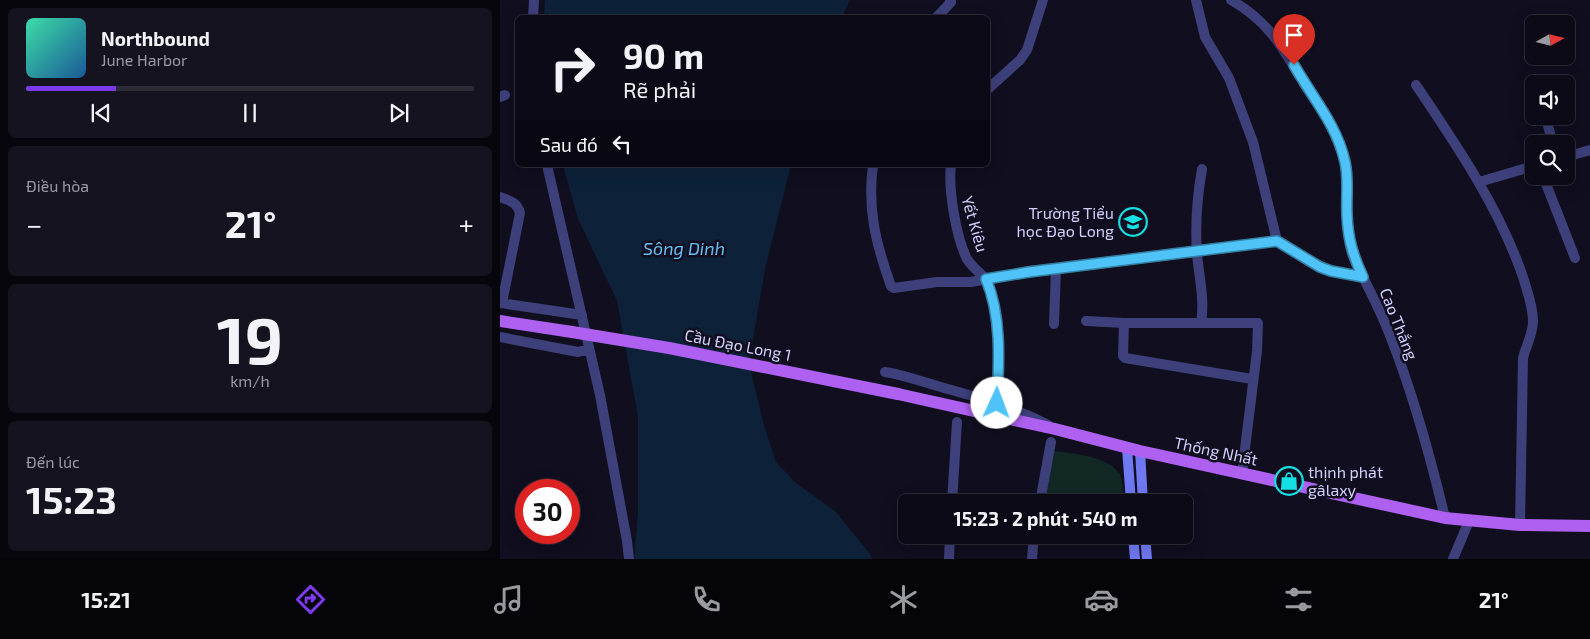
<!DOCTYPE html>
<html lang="vi">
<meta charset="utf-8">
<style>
body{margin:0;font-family:"Exo 2",sans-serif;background:#151320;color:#f1f3f6;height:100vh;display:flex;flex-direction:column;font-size:19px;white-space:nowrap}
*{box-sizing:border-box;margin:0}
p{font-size:16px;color:#9a9aa1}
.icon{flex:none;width:28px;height:28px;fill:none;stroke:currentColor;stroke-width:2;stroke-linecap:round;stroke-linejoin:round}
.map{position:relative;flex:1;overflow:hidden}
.drawer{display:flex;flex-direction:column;gap:8px;padding:8px;background:#07060d;width:500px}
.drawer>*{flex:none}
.banner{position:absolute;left:15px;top:15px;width:475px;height:152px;border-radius:8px;box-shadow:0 5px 20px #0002,0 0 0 1px #2c2b36;background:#0c0a17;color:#f1f3f6;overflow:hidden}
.needle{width:32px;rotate:82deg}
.tools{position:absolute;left:1025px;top:15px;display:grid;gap:10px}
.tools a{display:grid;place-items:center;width:50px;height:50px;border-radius:8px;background:#0c0a17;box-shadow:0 5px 20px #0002,0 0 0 1px #2c2b36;font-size:25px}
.speed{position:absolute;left:15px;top:479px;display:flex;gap:10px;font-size:25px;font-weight:700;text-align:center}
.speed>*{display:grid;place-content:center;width:65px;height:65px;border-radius:50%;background:#0c0a17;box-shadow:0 5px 20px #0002,0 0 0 1px #2c2b36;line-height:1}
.speed .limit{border:8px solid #d22;background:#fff;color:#111}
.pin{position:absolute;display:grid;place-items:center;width:42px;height:42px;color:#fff;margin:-51px -21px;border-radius:50% 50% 50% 0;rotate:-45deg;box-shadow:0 0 5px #0007}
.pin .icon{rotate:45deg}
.me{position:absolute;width:55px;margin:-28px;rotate:2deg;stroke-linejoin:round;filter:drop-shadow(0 0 4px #0008)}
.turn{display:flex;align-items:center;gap:18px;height:105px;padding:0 25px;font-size:22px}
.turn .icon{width:65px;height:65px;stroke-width:2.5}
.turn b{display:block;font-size:35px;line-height:42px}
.then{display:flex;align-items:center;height:48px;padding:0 25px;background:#0003;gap:10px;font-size:19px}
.big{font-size:38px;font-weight:700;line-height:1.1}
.drawer .widget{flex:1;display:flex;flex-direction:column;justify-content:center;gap:8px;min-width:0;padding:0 18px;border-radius:8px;background:#151320}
.drawer .dial{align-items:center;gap:0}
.dial b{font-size:65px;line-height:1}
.song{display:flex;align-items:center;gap:15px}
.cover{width:60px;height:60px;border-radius:8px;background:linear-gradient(135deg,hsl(160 70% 55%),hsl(210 70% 35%))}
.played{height:5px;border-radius:2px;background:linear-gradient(90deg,#7c3aed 20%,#2c2b36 20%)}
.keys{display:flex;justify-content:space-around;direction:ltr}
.heat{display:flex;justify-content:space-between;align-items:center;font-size:28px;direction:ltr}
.trip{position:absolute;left:398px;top:494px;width:295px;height:50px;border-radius:8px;background:#0c0a17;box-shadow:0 5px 20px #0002,0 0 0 1px #2c2b36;font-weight:700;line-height:50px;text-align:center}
.dock{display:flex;height:80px;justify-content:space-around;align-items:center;background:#050409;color:#9a9aa1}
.dock .icon{width:35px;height:35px}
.dock .current{color:#7c3aed}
.dock b{font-size:22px;color:#f1f3f6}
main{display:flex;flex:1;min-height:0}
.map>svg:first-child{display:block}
.green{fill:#122825}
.water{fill:#0d2139}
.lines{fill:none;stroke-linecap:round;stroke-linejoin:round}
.street{stroke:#3d407a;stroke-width:10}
.secondary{stroke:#7078f2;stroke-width:10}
.primary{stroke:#ae61f1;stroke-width:12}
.primary-bridge{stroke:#ae61f1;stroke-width:12}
.route-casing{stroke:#337fa1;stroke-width:12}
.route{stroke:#4fc3f7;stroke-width:9}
.labels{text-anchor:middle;stroke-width:5;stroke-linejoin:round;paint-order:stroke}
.poi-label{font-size:16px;fill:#d1d0fb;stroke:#100e1f;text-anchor:end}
.street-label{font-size:16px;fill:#d1d0fb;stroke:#100e1f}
.water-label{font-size:18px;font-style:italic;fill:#67bef2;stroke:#100e1f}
</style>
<main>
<section class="drawer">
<div class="widget">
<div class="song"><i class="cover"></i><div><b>Northbound</b><p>June Harbor</p></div></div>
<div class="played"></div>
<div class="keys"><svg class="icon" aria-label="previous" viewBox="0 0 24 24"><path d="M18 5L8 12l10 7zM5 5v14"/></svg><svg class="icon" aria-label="pause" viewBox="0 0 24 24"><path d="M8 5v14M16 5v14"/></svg><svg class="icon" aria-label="next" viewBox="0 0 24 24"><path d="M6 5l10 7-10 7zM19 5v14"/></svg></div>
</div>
<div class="widget"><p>Điều hòa</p>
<div class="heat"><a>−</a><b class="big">21°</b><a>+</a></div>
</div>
<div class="widget dial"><b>19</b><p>km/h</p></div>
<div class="widget"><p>Đến lúc</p><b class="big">15:23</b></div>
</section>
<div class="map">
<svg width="1090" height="559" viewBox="0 0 1090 559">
<rect width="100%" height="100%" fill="#100e1f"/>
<!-- green -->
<path class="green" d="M554 451C574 454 608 455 620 475 624 483 623 493 622 502H545Z"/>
<!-- water -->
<path class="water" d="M45 0H350L342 17 44 18Z
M63 165H291L265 269 249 363 263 422 276 462 296 483 335 511 371 555 372 559H134L138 513V417L117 301 78 219Z"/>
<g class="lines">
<!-- street -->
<path class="street" d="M696 0 705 37 729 78 753 142 777 241
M731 0C773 24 784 52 808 90 824 114 841 135 845 164 850 194 843 225 852 254 856 265 862 275 867 285 875 301 883 317 889 333 913 393 930 455 945 518
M33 18 34 0
M436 18 451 2 450 0
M916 85C957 146 999 207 1023 277 1027 291 1033 306 1033 321 1033 334 1026 346 1023 358L1020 525
M488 89 520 60 527 50 543 0
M0 97 5 95
M1047 122 1053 144
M1066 157 1090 150
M47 165 100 395 127 541 129 559
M373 165C367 209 376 244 391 286L394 288 437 282H471L529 271 777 241 820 267 831 271 863 277
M451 165C448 189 456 237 467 259 472 267 479 272 485 278 488 281 490 288 491 292 501 319 498 374 497 403
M1043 176 1075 258
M979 182 1034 166
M0 197C10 201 17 202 20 213L2 303
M0 303 82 315
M586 321 624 323H758L757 351 742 473
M624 323 623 356 625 358 752 379
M701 323C705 301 699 276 697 254 695 225 697 197 702 169
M554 324 556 268
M0 337 78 352 89 349
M385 372C405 375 422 382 441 387 479 398 513 406 548 425
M452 502 457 422
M540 502 551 442
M603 535 634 540
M449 559 450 535
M532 559 534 535
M953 559 969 521"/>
<!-- secondary -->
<path class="secondary" d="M627 448 631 502
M640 451 643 502
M633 535 635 559
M645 535 647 559"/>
<!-- primary -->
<path class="primary" d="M0 321 72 332
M398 394 555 429 640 451 945 518 1020 525 1090 526"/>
<!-- primary-bridge -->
<path class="primary-bridge" d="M72 332 169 348 398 394"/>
</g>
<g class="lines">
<defs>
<path id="route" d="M497 403C499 363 502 317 486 279L529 272 777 241 820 267 831 271 863 277C853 256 848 239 847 215 846 197 849 179 845 162 837 125 812 97 794 65"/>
</defs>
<!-- route casing -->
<use href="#route" class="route-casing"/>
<!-- route -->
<use href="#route" class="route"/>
</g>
<!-- icons -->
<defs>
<symbol id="school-ring" viewBox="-11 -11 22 22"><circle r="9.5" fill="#100e1f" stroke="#14e0e3" stroke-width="1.5"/><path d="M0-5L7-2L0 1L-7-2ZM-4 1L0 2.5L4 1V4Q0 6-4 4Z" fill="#14e0e3"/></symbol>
<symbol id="shop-ring" viewBox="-11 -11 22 22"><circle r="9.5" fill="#100e1f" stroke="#14e0e3" stroke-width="1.5"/><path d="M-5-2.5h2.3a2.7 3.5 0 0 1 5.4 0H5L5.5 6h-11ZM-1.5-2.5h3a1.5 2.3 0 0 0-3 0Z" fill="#14e0e3"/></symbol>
</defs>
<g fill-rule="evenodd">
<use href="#school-ring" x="617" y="206" width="32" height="32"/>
<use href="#shop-ring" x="773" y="465" width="32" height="32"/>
</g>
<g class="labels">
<!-- poi labels -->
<g class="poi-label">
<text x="614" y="219">Trường Tiểu<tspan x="614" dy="18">học Đạo Long</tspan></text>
<text x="808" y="478" text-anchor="start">thịnh phát<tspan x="808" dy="18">gâlaxy</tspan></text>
</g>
<!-- street labels -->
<g class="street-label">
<text transform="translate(475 224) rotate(74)" y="6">Yết Kiêu</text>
<text transform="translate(899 324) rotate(68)" y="6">Cao Thắng</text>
<text transform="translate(238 345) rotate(11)" y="6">Cầu Đạo Long 1</text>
<text transform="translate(716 451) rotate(12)" y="6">Thống Nhất</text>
</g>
<!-- water labels -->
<g class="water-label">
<text x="184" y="255">Sông Dinh</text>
</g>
</g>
</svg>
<div class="tools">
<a><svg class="needle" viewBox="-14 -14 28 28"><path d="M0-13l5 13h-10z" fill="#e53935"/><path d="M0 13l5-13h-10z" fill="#9a9aa1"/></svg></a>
<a><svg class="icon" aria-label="sound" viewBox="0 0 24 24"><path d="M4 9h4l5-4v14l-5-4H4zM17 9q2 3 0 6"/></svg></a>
<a><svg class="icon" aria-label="search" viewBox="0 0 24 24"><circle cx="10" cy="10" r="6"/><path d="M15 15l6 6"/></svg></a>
</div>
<div class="speed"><div class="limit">30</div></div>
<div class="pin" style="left:794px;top:65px;background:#d93025"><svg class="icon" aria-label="arrive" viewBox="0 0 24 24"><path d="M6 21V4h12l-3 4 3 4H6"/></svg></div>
<svg class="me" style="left:497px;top:403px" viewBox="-20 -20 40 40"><circle r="19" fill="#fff"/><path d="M0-13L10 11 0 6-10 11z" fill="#4fc3f7"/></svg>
<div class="trip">15:23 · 2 phút · 540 m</div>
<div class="banner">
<div class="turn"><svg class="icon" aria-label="right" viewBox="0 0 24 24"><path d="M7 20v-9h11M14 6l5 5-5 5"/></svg><div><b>90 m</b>Rẽ phải</div></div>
<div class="then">Sau đó<svg class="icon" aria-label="left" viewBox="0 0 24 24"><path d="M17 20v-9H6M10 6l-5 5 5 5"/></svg></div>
</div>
</div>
</main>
<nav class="dock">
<b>15:21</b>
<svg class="icon current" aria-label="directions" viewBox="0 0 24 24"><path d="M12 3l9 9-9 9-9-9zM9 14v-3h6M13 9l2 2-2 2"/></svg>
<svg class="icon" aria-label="music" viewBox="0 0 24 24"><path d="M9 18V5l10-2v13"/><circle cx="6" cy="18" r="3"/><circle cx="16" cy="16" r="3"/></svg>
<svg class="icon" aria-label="phone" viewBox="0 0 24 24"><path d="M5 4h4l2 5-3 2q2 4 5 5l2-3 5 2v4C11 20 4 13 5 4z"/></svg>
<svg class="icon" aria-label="climate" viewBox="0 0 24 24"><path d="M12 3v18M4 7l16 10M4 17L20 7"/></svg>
<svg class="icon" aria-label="car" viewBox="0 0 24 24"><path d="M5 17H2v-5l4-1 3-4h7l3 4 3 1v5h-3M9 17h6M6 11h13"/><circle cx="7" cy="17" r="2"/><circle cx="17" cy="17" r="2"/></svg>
<svg class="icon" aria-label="filters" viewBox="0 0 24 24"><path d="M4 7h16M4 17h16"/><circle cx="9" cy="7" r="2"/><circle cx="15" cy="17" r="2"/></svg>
<b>21°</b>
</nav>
